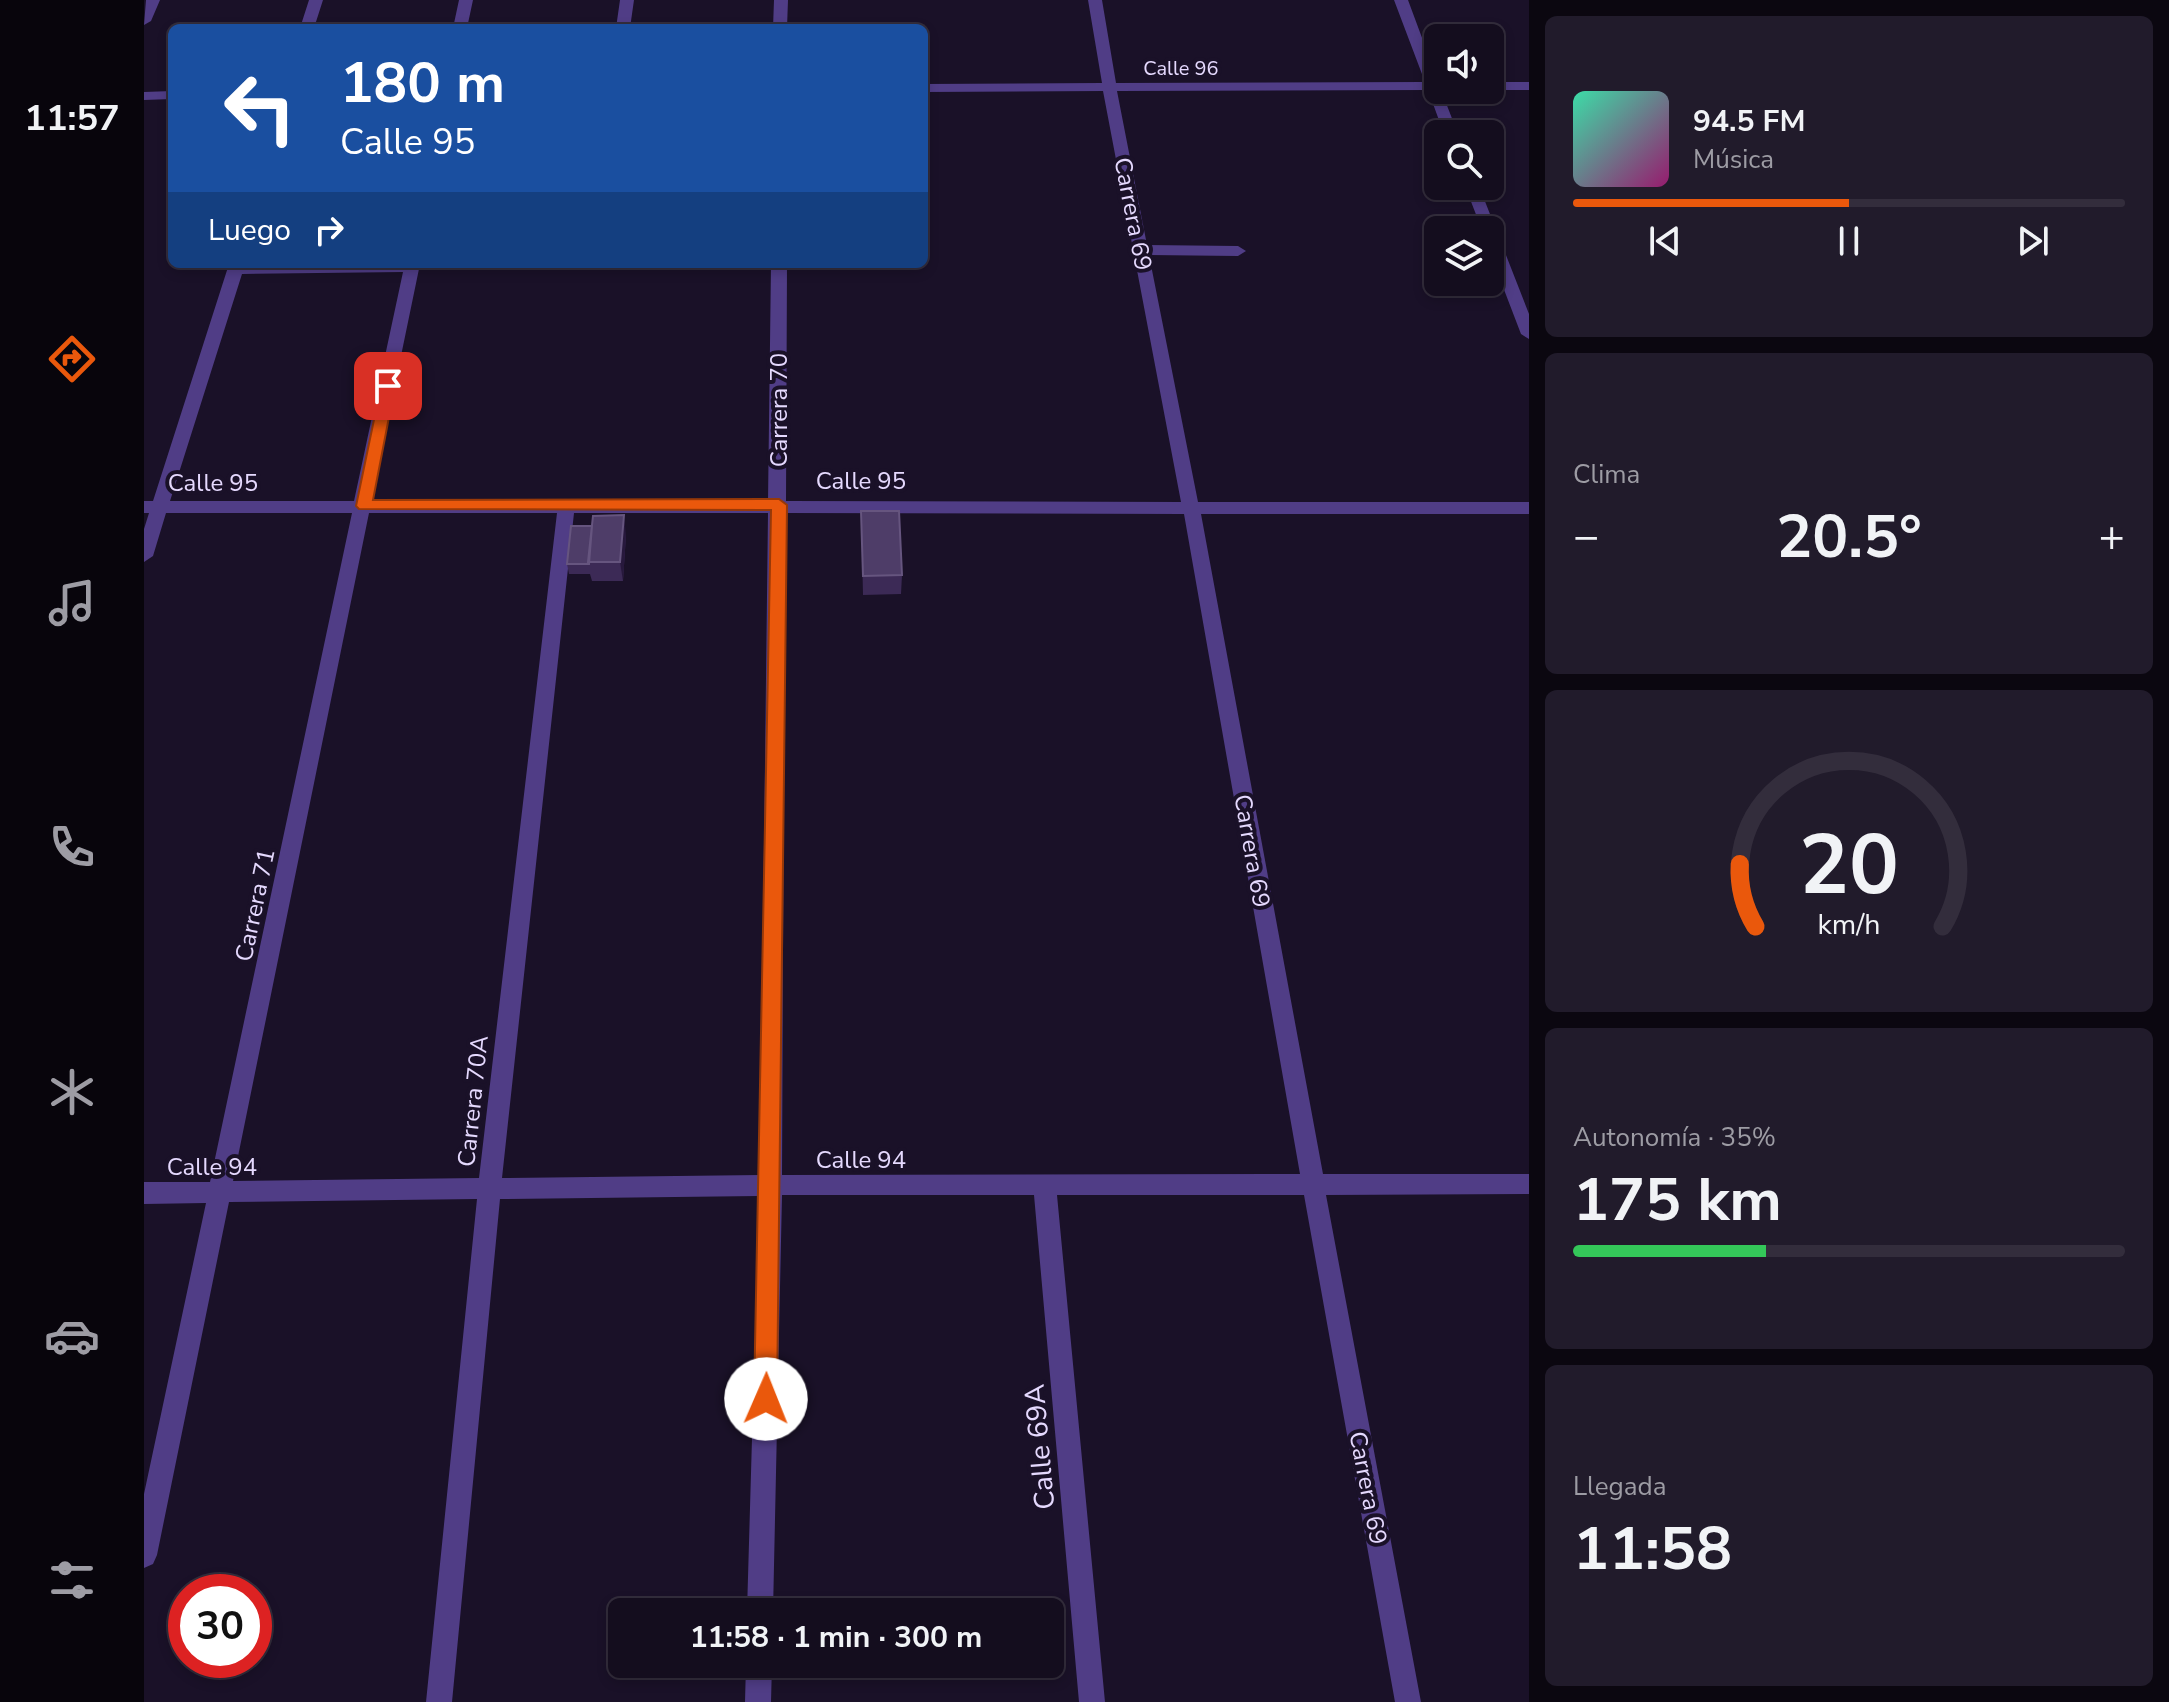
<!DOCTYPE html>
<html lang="es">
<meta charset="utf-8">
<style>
body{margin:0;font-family:"Nunito Sans",sans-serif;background:#211b2b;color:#f1f3f6;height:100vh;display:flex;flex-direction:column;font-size:30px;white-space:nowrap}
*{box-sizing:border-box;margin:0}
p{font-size:26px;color:#9d9ca4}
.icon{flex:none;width:44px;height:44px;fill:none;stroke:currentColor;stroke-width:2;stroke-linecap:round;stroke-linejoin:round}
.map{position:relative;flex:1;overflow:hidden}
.panel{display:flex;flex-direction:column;gap:16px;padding:16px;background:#0b0710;width:640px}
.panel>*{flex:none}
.hud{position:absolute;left:24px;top:24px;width:760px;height:244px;border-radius:12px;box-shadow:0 4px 12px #0003,0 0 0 2px #332d3c;background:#1a4fa0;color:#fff;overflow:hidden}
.controls{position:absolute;left:1280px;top:24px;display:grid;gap:16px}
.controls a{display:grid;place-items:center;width:80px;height:80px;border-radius:12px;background:#140d1e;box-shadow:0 4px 12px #0003,0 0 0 2px #332d3c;font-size:40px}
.speed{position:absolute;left:24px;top:1574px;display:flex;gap:16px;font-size:40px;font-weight:700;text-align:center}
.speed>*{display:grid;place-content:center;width:104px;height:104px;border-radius:50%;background:#140d1e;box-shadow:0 4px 12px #0003,0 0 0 2px #332d3c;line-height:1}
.speed .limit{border:12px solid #d22;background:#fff;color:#111}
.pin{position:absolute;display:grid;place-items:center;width:68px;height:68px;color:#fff;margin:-34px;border-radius:16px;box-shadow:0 4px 12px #0006}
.me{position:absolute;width:88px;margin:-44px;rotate:1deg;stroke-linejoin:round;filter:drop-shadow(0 0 6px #0008)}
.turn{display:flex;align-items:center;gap:28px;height:168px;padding:0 40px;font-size:36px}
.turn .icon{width:104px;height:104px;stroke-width:2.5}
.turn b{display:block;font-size:56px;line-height:68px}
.then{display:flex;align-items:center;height:76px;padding:0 40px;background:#0003;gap:16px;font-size:30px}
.big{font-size:60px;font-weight:700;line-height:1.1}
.panel .tile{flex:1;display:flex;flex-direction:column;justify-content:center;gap:12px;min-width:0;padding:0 28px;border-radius:12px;background:#211b2b}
.panel .dial{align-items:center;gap:0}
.dial svg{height:208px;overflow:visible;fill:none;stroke:#332d3c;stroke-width:7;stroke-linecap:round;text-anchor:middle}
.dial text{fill:#f1f3f6;stroke:none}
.song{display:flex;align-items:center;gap:24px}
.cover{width:96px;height:96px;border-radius:12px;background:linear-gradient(135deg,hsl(160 70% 55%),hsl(320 70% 35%))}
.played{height:8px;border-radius:4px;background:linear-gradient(90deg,#ea580c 50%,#332d3c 50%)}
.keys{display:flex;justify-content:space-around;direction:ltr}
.heat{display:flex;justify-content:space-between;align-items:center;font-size:44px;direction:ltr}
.charge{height:12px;border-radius:6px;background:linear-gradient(90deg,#34c759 35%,#332d3c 0)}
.trip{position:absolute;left:464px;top:1598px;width:456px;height:80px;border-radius:12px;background:#140d1e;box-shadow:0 4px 12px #0003,0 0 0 2px #332d3c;font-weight:700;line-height:80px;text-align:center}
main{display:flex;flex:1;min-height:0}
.menu{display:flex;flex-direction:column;width:144px;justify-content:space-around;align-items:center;background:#08050c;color:#9d9ca4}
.menu .icon{width:56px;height:56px}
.menu .current{color:#ea580c}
.menu b{font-size:36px;color:#f1f3f6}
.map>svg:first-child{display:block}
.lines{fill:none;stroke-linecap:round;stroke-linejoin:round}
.minor{fill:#503d86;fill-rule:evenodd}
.wall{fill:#3c2a56}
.shaded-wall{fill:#27183c}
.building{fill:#4e3d68;stroke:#66557f;stroke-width:2}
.route{fill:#ea580c;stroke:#983908;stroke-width:2}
.labels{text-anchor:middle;stroke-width:8;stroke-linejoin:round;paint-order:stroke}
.far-street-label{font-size:20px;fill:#e5d9fe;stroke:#1a1128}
.street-label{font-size:24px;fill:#e5d9fe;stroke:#1a1128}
.near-street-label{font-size:28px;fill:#e5d9fe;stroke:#1a1128}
</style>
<main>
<nav class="menu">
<b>11:57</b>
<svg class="icon current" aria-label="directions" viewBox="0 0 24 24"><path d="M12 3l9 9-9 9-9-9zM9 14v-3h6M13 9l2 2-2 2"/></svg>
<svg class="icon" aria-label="music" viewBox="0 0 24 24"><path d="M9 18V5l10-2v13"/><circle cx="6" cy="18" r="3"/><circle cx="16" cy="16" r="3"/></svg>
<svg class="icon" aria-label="phone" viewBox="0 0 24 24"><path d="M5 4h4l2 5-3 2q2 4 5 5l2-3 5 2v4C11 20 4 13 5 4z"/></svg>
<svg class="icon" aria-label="climate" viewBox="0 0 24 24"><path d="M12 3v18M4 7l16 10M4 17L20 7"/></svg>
<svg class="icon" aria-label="car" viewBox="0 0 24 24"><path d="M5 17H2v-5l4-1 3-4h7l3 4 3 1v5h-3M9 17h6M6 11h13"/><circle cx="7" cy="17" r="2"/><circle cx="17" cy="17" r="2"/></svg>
<svg class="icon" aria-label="filters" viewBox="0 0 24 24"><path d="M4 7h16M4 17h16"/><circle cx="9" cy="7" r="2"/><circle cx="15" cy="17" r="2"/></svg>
</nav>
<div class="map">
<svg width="1385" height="1702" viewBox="0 0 1385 1702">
<rect width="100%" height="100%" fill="#1a1128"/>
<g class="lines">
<!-- minor -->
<path class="minor" d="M2 0H16L7 21 0 25Z
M165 0H179L170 28H156Z
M315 0H329L323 28H309Z
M476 0H490L486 28H472Z
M630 0H644L643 28H629Z
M944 0H958L972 83 1281 82 1250 0H1264L1294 81V90H1297L1314 134H1300L1284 90 973 91 1003 245 1094 246 1102 251 1094 256 1005 255 1054 502H1385V514H1057L1179 1174H1385V1194L1182 1195 1277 1702H1251L1160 1195H913L961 1702H935L890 1195H638L629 1612H603L615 1196 356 1199 308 1702H282L333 1199 85 1202 13 1555 9 1564 0 1568V1494L62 1203 0 1204V1182H66L208 513H22L9 556 0 562V529L5 513H0V501H9L85 264H276L227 501H624L627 264H643L642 501 1037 502 959 91 780 92V84L958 83ZM259 272 210 501H26L98 274ZM225 513H413L335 1178 89 1181ZM430 513H624L616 1175 358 1178ZM641 513 1040 514 1156 1174 638 1175Z
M1346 82H1385V90H1346Z
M28 91V99L0 100V92Z
M1321 186H1335L1385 314V339L1377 334 1346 253V230H1338Z
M602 1664H628L627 1702H601Z"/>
</g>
<!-- wall -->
<path class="wall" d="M717 511 758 575 757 594 719 595Z
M482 535 479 581H448L446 574H425L423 564Z"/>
<!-- shaded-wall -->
<path class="shaded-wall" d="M480 515 482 535 479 581 476 562Z"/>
<!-- building -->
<path class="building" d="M717 511H755L758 575 719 576Z
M480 515 476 562H444L449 516Z
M427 526H448L445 564H423Z"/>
<!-- route -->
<path class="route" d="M244 381 251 386 229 500 635 499 643 505 633 1399 629 1407 622 1410 614 1407 610 1399 627 510 215 509 212 506 237 386Z"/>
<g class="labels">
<!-- far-street labels -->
<g class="far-street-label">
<text x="1037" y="75">Calle 96</text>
</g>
<!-- street labels -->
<g class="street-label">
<text transform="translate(989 214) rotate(79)" y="8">Carrera 69</text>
<text transform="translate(635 410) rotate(-90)" y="8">Carrera 70</text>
<text x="717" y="489">Calle 95</text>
<text x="69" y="491">Calle 95</text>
<text transform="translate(1108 851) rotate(80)" y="8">Carrera 69</text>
<text transform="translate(111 905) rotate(-78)" y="8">Carrera 71</text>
<text transform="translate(329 1101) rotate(-84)" y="8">Carrera 70A</text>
<text x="717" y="1168">Calle 94</text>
<text x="68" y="1175">Calle 94</text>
<text transform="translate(1224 1488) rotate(79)" y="8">Carrera 69</text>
</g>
<!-- near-street labels -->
<g class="near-street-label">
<text transform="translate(895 1447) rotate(-95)" y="10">Calle 69A</text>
</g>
</g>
</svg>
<div class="controls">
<a><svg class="icon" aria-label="sound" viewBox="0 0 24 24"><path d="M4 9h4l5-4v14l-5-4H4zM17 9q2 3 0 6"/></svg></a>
<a><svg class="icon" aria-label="search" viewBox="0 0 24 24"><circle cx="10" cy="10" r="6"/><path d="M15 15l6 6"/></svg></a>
<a><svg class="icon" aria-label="layers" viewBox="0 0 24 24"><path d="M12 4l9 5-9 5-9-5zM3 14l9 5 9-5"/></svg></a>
</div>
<div class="speed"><div class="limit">30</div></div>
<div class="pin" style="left:244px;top:386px;background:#d93025"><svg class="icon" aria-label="arrive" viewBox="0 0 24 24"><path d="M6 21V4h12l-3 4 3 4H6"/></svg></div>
<svg class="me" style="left:622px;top:1399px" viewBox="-20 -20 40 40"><circle r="19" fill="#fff"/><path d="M0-13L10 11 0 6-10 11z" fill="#ea580c"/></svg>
<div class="trip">11:58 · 1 min · 300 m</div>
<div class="hud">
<div class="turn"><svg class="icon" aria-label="left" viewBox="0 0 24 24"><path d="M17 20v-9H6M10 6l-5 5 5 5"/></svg><div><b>180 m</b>Calle 95</div></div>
<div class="then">Luego<svg class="icon" aria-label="right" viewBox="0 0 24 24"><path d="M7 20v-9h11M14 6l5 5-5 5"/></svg></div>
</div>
</div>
<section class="panel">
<div class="tile">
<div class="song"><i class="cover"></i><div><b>94.5 FM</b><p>Música</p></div></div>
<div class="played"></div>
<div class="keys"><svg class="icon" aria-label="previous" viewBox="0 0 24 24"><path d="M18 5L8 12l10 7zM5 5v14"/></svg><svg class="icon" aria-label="pause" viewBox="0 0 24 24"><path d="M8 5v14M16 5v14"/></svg><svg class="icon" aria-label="next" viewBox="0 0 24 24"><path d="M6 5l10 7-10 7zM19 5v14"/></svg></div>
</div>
<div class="tile"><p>Clima</p>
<div class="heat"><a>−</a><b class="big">20.5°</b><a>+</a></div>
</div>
<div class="tile dial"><svg viewBox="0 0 100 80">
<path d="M14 69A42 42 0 1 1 86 69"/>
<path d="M14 69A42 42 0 0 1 8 45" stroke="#ea580c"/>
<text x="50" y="56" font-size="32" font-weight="700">20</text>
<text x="50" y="72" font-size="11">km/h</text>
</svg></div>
<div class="tile"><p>Autonomía · 35%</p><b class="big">175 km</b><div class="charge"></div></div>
<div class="tile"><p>Llegada</p><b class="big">11:58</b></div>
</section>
</main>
